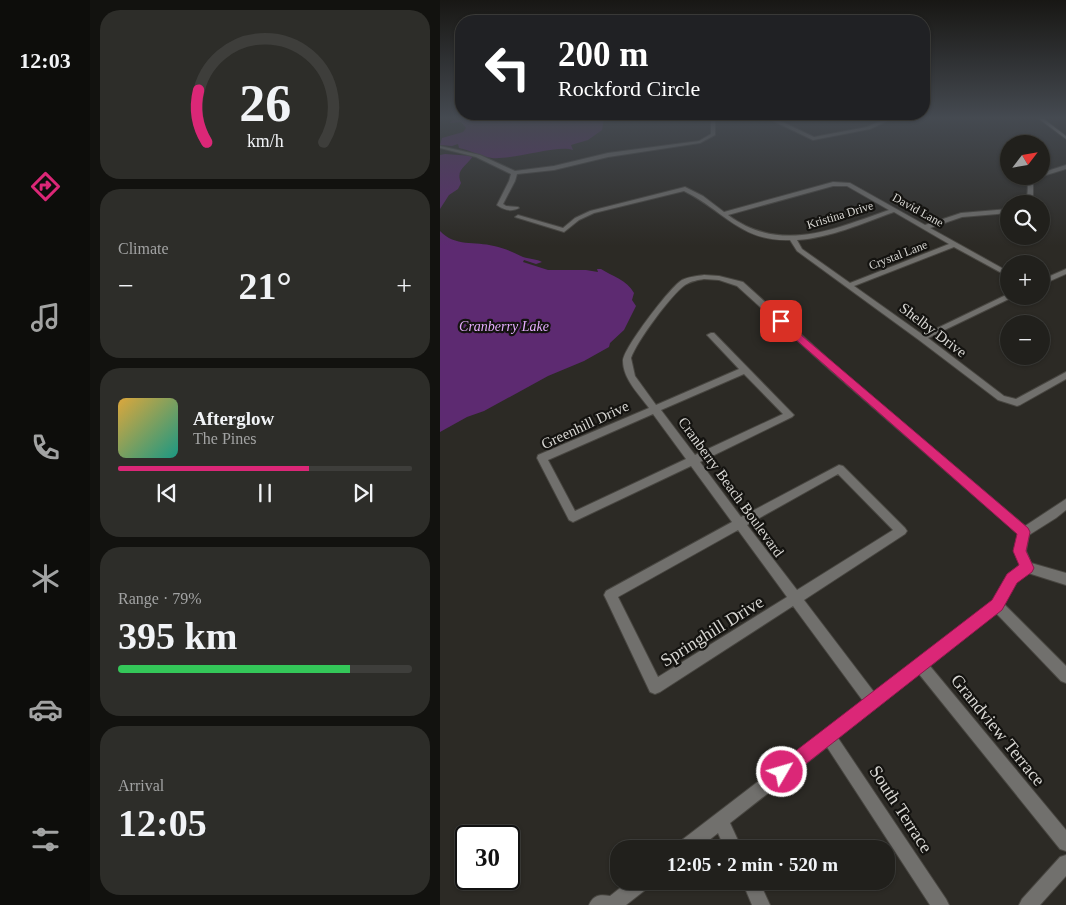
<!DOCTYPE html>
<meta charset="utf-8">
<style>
body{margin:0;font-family:Georgia,serif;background:#2d2d29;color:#f1f3f6;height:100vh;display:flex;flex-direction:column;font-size:19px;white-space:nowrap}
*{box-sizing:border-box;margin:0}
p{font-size:16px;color:#a2a3a3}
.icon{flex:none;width:28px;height:28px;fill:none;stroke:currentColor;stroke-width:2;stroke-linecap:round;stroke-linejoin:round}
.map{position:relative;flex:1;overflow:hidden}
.drawer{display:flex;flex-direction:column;gap:10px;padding:10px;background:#12120f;width:350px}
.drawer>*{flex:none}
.guide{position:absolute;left:15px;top:15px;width:475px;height:105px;border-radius:20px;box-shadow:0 1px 4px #0004,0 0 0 1px #3e3e3b;background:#202124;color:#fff;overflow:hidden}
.needle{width:32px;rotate:59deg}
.tools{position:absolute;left:560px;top:135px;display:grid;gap:10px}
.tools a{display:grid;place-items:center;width:50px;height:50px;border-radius:50%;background:#21201c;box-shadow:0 1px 4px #0004,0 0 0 1px #3e3e3b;font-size:25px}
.speed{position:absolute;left:15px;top:825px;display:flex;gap:10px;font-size:25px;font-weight:700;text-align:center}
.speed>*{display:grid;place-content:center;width:65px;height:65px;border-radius:50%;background:#21201c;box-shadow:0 1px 4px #0004,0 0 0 1px #3e3e3b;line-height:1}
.speed .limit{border:2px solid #111;border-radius:8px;background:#fff;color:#111}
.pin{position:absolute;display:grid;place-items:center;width:42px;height:42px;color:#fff;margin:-21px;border-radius:10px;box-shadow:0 2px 8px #0006}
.me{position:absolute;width:55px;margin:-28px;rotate:52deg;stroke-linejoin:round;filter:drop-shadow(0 0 4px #0008)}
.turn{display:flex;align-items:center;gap:18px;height:105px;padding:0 20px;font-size:22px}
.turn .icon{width:65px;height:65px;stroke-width:2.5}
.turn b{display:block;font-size:35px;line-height:42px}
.big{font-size:38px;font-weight:800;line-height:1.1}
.drawer .card{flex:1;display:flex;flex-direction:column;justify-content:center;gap:8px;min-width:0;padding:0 18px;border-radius:20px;background:#2d2d29}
.drawer .dial{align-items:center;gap:0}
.dial svg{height:130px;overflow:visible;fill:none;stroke:#3e3e3b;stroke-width:7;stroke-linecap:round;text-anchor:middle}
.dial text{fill:#f1f3f6;stroke:none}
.song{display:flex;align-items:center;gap:15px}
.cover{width:60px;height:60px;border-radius:8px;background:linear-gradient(135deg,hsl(40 70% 55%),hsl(170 70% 35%))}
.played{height:5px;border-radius:2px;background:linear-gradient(90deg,#db2777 65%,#3e3e3b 65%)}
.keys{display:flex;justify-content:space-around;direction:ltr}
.heat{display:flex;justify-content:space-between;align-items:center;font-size:28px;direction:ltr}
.charge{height:8px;border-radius:4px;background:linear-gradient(90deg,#34c759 79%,#3e3e3b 0)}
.trip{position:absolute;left:170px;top:840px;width:285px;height:50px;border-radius:20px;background:#21201c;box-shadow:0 1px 4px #0004,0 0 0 1px #3e3e3b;font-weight:800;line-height:50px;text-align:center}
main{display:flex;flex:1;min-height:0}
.tab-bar{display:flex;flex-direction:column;width:90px;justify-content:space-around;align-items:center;background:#0d0d0b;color:#a2a3a3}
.tab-bar .icon{width:35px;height:35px}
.tab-bar .selected{color:#db2777}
.tab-bar b{font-size:22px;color:#f1f3f6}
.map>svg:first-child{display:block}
.water{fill:#5d2a71}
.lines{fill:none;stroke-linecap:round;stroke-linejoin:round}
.street-casing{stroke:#484641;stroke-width:2}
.secondary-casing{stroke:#484641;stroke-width:2}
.street{fill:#71706d;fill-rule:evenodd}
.secondary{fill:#989792;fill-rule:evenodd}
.route{fill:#db2777;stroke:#8e194d}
.labels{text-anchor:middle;stroke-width:4.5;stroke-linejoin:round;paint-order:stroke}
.far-street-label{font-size:12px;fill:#d8d7d3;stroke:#141310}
.far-water-label{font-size:14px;font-style:italic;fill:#e5aefe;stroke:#141310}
.street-label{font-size:15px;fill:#d8d7d3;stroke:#141310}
.near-street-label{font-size:18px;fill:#d8d7d3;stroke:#141310}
</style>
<main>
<nav class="tab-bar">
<b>12:03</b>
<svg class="icon selected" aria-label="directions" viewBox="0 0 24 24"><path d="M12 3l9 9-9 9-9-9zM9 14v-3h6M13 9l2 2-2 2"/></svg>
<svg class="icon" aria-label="music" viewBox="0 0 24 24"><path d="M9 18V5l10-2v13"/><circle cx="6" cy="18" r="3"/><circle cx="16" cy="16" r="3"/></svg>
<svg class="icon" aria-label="phone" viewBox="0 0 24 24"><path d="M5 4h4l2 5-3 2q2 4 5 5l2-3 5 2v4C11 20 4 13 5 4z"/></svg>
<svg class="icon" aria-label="climate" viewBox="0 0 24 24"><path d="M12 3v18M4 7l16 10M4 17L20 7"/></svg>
<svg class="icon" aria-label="car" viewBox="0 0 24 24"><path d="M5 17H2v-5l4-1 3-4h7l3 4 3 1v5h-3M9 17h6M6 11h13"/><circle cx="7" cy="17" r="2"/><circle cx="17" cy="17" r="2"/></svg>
<svg class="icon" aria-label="filters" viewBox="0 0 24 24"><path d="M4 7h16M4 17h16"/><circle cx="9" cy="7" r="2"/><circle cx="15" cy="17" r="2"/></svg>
</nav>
<section class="drawer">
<div class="card dial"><svg viewBox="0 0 100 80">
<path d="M14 69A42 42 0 1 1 86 69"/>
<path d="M14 69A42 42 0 0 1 9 37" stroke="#db2777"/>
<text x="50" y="56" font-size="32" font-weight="700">26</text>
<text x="50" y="72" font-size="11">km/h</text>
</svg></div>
<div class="card"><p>Climate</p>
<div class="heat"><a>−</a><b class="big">21°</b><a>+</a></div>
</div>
<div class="card">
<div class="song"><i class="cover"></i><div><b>Afterglow</b><p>The Pines</p></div></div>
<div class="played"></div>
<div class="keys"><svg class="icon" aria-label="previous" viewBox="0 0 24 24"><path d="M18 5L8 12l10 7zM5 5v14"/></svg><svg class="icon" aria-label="pause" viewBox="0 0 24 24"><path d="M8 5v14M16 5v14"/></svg><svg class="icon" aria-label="next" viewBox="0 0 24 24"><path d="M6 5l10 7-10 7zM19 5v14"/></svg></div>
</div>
<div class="card"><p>Range · 79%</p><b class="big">395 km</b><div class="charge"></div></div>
<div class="card"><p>Arrival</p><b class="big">12:05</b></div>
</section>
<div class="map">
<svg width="626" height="905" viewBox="0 0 626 905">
<rect width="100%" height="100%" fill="#2c2a25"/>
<!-- water -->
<path class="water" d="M164 119 162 130 148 140 131 145 133 150C119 144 73 160 52 158 41 157 30 150 19 148L18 144 12 146 0 145 2 138 23 132 26 128 21 122 10 123 12 120Z
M5 154 33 156C27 166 15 169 21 183L18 189 9 195 0 209V155Z
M0 231C15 247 35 241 54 246 65 248 74 253 83 257 90 259 97 259 102 262L96 264 84 260 83 262 108 270H146L158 272 157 269H161C172 276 187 280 194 293L192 300 196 306 184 330 170 343 169 347 144 361 108 376 44 411 27 417 0 432Z"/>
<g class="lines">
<defs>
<path id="street" d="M271 119H275V135L260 143 168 157 114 170 77 174 75 181 63 204 66 206 78 207 79 208C72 212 63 210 57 205L69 181 71 174 36 157 0 148V146L40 155 75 171 114 166 168 153 259 141 271 134Z
M336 119 374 137 427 127 445 119H452L430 129 373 140 329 119Z
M626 165V169L603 176H600L593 181V196L589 204H583C585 201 587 199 587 196 590 183 582 176 601 176V173Z
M393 182 410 183 485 225 521 213 569 209V213L522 217 490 228 569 272V277L514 247 414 286 483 335 568 294 569 296H575L488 338 564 396 576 399 626 372V379L580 405 577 406 558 400 479 340 357 251 350 240C301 242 283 210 244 191L154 213 139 220 124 232 75 217 78 215 123 228 135 218 150 211 245 187 263 196 284 212ZM393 186H407L449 210C394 229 341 254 288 215ZM454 212 509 244 410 283 362 249 357 240C390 238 423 223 454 212Z
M626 269V274L601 285V280Z
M264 275 279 276 303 282 396 366 585 526 626 499V510L616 518 589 535 586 551 591 563 626 573V585L588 573 576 582 564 604 626 666V683L621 681 556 613 490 666 626 830V851L620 849 479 674 398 738 506 899 509 905H490L387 747 290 823 302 849H285L278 833 258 849H236L238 843 423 701 353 606 220 692 215 694 210 692 166 599 164 595 166 591 292 522 251 466 133 522 129 520 97 458 98 455 209 408C199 394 183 379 183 361 183 349 230 287 242 280 248 277 257 276 264 275ZM264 279 279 280 297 286 390 370 578 534 574 551 580 565 568 574 553 601 434 692 364 600 465 534 467 531 465 528 403 466 399 465 301 517 260 462 352 417 354 415 274 333H271L267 335 299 369 216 405 195 376 191 358C197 341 231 295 245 285 251 281 258 280 264 279ZM304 374 343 414 255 455 221 410ZM213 414 246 459 135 511 108 460ZM398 474 453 530 357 590 307 525ZM298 530 347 597 218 677 178 597Z
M626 855V876L600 905H579L582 899 620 857Z
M189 881H211L209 887 186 905H149C153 895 160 894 170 896Z
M302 881H319L330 905H312Z"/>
<path id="secondary" d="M604 119 626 136V139L599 119Z"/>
</defs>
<!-- street casing -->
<use href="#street" class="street-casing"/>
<!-- secondary casing -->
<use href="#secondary" class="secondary-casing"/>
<!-- street -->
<use href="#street" class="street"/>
<!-- secondary -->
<use href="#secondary" class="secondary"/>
</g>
<!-- sky -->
<linearGradient id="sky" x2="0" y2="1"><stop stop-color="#181714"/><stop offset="0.48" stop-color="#454a51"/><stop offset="1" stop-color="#454a51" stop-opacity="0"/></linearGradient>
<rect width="626" height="246" fill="url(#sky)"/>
<!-- route -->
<path class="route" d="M341 318 588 528 590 532 586 551 594 568 592 572 577 583 562 610 348 778 342 781 336 778 333 772 336 766 552 600 567 574 579 565 573 551 577 534 337 323V319Z"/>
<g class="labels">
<!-- far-street labels -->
<g class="far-street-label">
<text transform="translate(478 210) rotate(29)" y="4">David Lane</text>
<text transform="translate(400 215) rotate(-17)" y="4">Kristina Drive</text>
<text transform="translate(458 255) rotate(-21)" y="4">Crystal Lane</text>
</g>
<!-- far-water labels -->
<g class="far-water-label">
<text x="64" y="331">Cranberry Lake</text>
</g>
<!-- street labels -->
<g class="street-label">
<text transform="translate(493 330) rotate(37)" y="5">Shelby Drive</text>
<text transform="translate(145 425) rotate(-25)" y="5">Greenhill Drive</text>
<text transform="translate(291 487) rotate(54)" y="5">Cranberry Beach Boulevard</text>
</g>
<!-- near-street labels -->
<g class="near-street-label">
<text transform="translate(272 631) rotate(-32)" y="6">Springhill Drive</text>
<text transform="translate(558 730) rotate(51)" y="6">Grandview Terrace</text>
<text transform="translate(461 809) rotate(57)" y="6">South Terrace</text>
</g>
</g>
</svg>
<div class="tools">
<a><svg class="needle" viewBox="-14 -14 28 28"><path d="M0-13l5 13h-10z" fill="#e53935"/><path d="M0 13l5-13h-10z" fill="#a2a3a3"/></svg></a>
<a><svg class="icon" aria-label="search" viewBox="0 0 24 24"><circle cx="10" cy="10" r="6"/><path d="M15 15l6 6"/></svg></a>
<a>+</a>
<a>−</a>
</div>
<div class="speed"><div class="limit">30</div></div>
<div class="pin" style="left:341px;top:321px;background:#d93025"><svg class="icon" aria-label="arrive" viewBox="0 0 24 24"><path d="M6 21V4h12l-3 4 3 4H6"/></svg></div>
<svg class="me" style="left:342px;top:772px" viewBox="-20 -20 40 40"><circle r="17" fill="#db2777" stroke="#fff" stroke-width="3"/><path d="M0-11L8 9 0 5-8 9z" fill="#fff"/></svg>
<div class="trip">12:05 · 2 min · 520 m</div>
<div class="guide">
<div class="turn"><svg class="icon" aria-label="left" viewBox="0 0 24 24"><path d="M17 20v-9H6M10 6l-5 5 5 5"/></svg><div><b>200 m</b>Rockford Circle</div></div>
</div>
</div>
</main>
